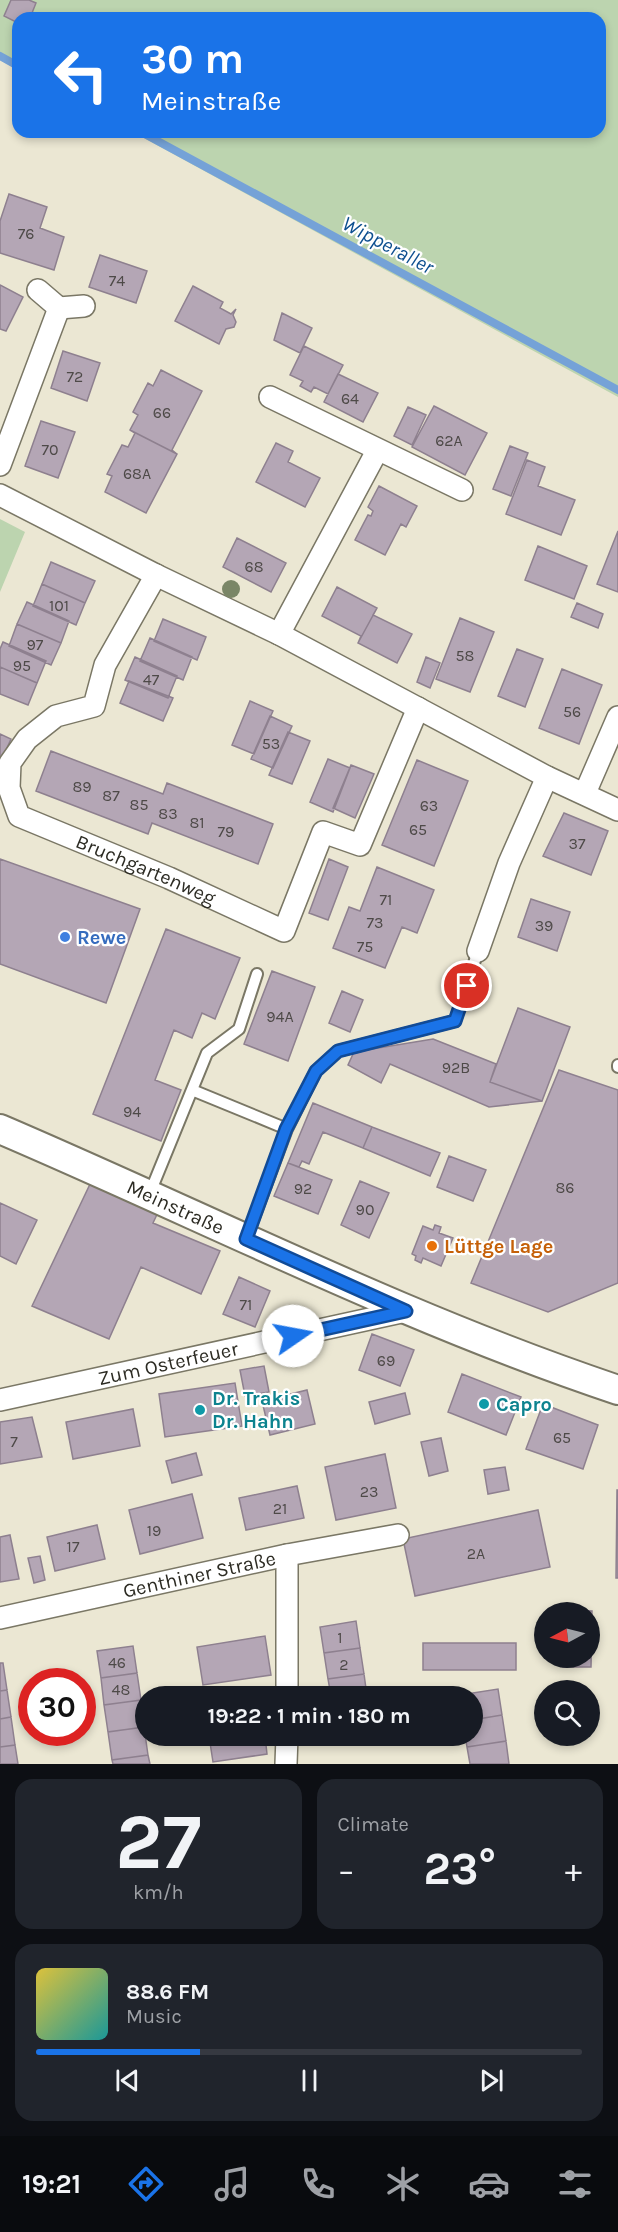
<!DOCTYPE html>
<meta charset="utf-8">
<style>
body{margin:0;font-family:Karla,sans-serif;background:#20242c;color:#f1f3f6;height:100vh;display:flex;flex-direction:column;font-size:22px;white-space:nowrap}
*{box-sizing:border-box;margin:0}
p{font-size:20px;color:#9ea1a6}
.icon{flex:none;width:33px;height:33px;fill:none;stroke:currentColor;stroke-width:2;stroke-linecap:round;stroke-linejoin:round}
.map{position:relative;height:1764px;overflow:hidden}
.details{display:flex;flex-direction:column;gap:15px;padding:15px;background:#0d0f14;flex:1}
.details>*{flex:none}
.top-card{position:absolute;left:12px;top:12px;width:594px;height:126px;border-radius:18px;box-shadow:0 3px 9px #0003;background:#1a73e8;color:#fff;overflow:hidden}
.needle{width:39px;rotate:263deg}
.tools{position:absolute;left:534px;top:1602px;display:grid;gap:12px}
.tools a{display:grid;place-items:center;width:66px;height:66px;border-radius:50%;background:#171b24;box-shadow:0 3px 9px #0003;font-size:30px}
.speed{position:absolute;left:18px;top:1668px;display:flex;gap:12px;font-size:30px;font-weight:700;text-align:center}
.speed>*{display:grid;place-content:center;width:78px;height:78px;border-radius:50%;background:#171b24;box-shadow:0 3px 9px #0003;line-height:1}
.speed .limit{border:9px solid #d22;background:#fff;color:#111}
.pin{position:absolute;display:grid;place-items:center;width:51px;height:51px;color:#fff;margin:-26px;border:3px solid #fff;border-radius:50%;box-shadow:0 2px 6px #0007}
.me{position:absolute;width:66px;margin:-33px;rotate:78deg;stroke-linejoin:round;filter:drop-shadow(0 0 4px #0008)}
.turn{display:flex;align-items:center;gap:21px;height:126px;padding:0 30px;font-size:27px}
.turn .icon{width:78px;height:78px;stroke-width:2.5}
.turn b{display:block;font-size:42px;line-height:51px}
.big{font-size:45px;font-weight:700;line-height:1.1}
.details .tile{flex:1;display:flex;flex-direction:column;justify-content:center;gap:9px;min-width:0;padding:0 21px;border-radius:18px;background:#20242c}
.details .dial{align-items:center;gap:0}
.dial b{font-size:78px;line-height:1}
.song{display:flex;align-items:center;gap:18px}
.cover{width:72px;height:72px;border-radius:9px;background:linear-gradient(135deg,hsl(50 70% 55%),hsl(180 70% 35%))}
.played{height:6px;border-radius:3px;background:linear-gradient(90deg,#1a73e8 30%,#363941 30%)}
.keys{display:flex;justify-content:space-around;direction:ltr}
.heat{display:flex;justify-content:space-between;align-items:center;font-size:33px;direction:ltr}
.details .tiles{flex:1;display:grid;gap:15px;grid-template-columns:1fr 1fr}
.tile:last-child{grid-column:span 2}
.trip{position:absolute;left:135px;top:1686px;width:348px;height:60px;border-radius:30px;background:#171b24;box-shadow:0 3px 9px #0003;font-weight:700;line-height:60px;text-align:center}
.menu{display:flex;height:96px;justify-content:space-around;align-items:center;background:#090b0e;color:#9ea1a6}
.menu .icon{width:42px;height:42px}
.menu .current{color:#1a73e8}
.menu b{font-size:27px;color:#f1f3f6}
.map>svg:first-child{display:block}
.green{fill:#bcd4af}
.lines{fill:none;stroke-linecap:round;stroke-linejoin:round}
.stream{stroke:#75a2d7;stroke-width:8}
.building{fill:#b4a6b5;stroke:#8e808f;stroke-width:1.5}
.lane-casing{stroke:#7a7765;stroke-width:14}
.street-casing{stroke:#7a7765;stroke-width:24}
.secondary-casing{stroke:#7a7765;stroke-width:32}
.lane{stroke:#fff;stroke-width:10}
.street{stroke:#fff;stroke-width:21}
.secondary{stroke:#fff;stroke-width:28}
.tree{fill:#7a8667}
.route-casing{stroke:#114b97;stroke-width:15}
.route{stroke:#1a73e8;stroke-width:10}
.shop-dot{fill:#3f7fe0;stroke:#fff;stroke-width:2}
.food-dot{fill:#e8710a;stroke:#fff;stroke-width:2}
.culture-dot{fill:#0f9aa8;stroke:#fff;stroke-width:2}
.labels{text-anchor:middle;stroke-width:4.5;stroke-linejoin:round;paint-order:stroke}
.number-label{font-size:16px;fill:#4e4a48}
.street-label{font-size:20px;fill:#2c2b23;stroke:#fff}
.shop-label{font-size:20px;font-weight:bold;fill:#366cbe;stroke:#fff;text-anchor:start}
.food-label{font-size:20px;font-weight:bold;fill:#c56008;stroke:#fff;text-anchor:start}
.culture-label{font-size:20px;font-weight:bold;fill:#0d838f;stroke:#fff;text-anchor:start}
.water-label{font-size:21px;font-style:italic;fill:#0d4f8f;stroke:#fff}
</style>
<div class="map">
<svg width="618" height="1764" viewBox="0 0 618 1764">
<rect width="100%" height="100%" fill="#ebe7d3"/>
<!-- green -->
<path class="green" d="M0 0H618V397L133 132H600V18H18V70L0 60Z
M0 519 25 532 0 592Z"/>
<g class="lines">
<!-- stream -->
<path class="stream" d="M0 56 18 66
M141 132 618 390"/>
</g>
<!-- building -->
<path class="building" d="M11 0H29L36 3 30 18H18V23L4 16Z
M9 194 47 207 40 228 64 237 54 270 0 253V221Z
M100 255 147 271 136 303 89 287Z
M0 285 23 297 6 331 0 329Z
M193 286 223 302 220 308 231 314 236 309 233 315 236 322 234 327 226 329 219 344 175 321Z
M282 313 312 328 300 353 274 340Z
M304 346 343 365 328 394 314 387 311 392 300 386 303 381 290 375Z
M63 351 100 363 87 401 51 388Z
M161 370 202 391 172 450 177 454 130 430 138 415 133 412 148 383 153 386Z
M338 374 378 393 363 422 324 402Z
M434 406 487 433 465 475 412 447Z
M408 407 426 415 412 445 394 436Z
M41 421 75 432 58 478 25 466Z
M130 430 177 454 146 513 105 492 112 476 107 474 122 445 128 447 135 433Z
M276 443 293 451 288 462 320 478 305 507 256 482Z
M510 446 528 453 511 496 493 489Z
M527 460 545 467 538 486 575 500 561 535 506 514Z
M379 486 417 506 406 527 401 524 385 555 355 540 368 515 371 516 373 511 368 507Z
M618 531V592L597 584Z
M237 538 286 563 271 592 223 567Z
M538 546 587 566 574 599 525 580Z
M51 562 95 581 85 603 42 584Z
M42 584 85 603 76 625 33 606Z
M337 587 377 608 358 643 361 636 322 616Z
M27 602 69 621 61 643 17 624Z
M577 603 603 614 598 628 571 617Z
M377 608 373 615 412 634 397 663 358 643Z
M460 618 494 632 470 692 436 679Z
M163 619 206 637 197 660 154 641Z
M17 624 61 643 51 665 9 646Z
M150 638 192 657 183 680 140 661Z
M3 642 46 661 37 683 0 667V649Z
M517 649 543 659 525 707 498 696Z
M135 657 177 676 168 698 125 680Z
M426 657 440 663 430 688 417 682Z
M0 667 37 683 28 705 0 694Z
M562 669 602 685 579 744 539 728Z
M129 681 173 698 163 721 120 703Z
M250 701 273 711 254 754 232 745Z
M270 716 292 726 273 768 251 759Z
M288 732 310 741 292 784 269 775Z
M0 734 11 739 1 761H0Z
M51 751 163 794 167 783 273 824 258 864 152 823 148 834 36 791Z
M328 759 350 768 333 812 310 802Z
M417 760 468 781 434 866 382 845Z
M351 765 374 774 355 818 333 808Z
M564 813 608 831 591 875 543 856Z
M0 859 140 909 106 1003 0 964Z
M329 859 348 867 328 920 309 913Z
M377 867 434 890 417 933 402 927 385 968 333 948 349 907 360 911Z
M531 899 570 912 557 951 518 937Z
M166 929 240 958 215 1019 202 1013 192 1038 174 1030 155 1080 181 1090 161 1141 93 1114Z
M272 971 315 987 288 1061 244 1044Z
M342 991 363 1000 350 1032 329 1023Z
M518 1008 570 1027 542 1101 490 1082Z
M433 1039 496 1064 490 1082 542 1101 489 1107 390 1064 381 1083 348 1065 354 1052Z
M559 1070 618 1090V1283L548 1312 471 1283Z
M313 1103 372 1127 363 1148 323 1132 309 1164 302 1161 299 1167 288 1163Z
M372 1127 440 1153 430 1176 363 1148Z
M449 1156 486 1170 473 1201 437 1187Z
M288 1163 332 1180 318 1214 274 1196Z
M92 1180 161 1206 153 1223 220 1251 201 1294 141 1267 109 1339 32 1306Z
M360 1181 389 1193 369 1238 341 1225Z
M0 1203 37 1220 16 1264 0 1256Z
M435 1225 441 1227 439 1233 453 1238 441 1266 423 1258 421 1263 415 1260 416 1256 412 1254 423 1226 433 1230Z
M239 1277 270 1291 255 1327 223 1314Z
M372 1334 414 1350 400 1386 359 1370Z
M264 1366 269 1392 245 1396 240 1370Z
M462 1374 521 1397 506 1435 448 1412Z
M235 1383 242 1426 165 1437 159 1394Z
M307 1390 315 1424 270 1435 262 1401Z
M405 1393 410 1414 375 1424 369 1402Z
M543 1404 598 1425 583 1469 526 1449Z
M133 1409 140 1446 73 1459 66 1422Z
M32 1417 42 1457 0 1464V1422Z
M441 1438 448 1471 429 1476 421 1442Z
M196 1453 202 1475 172 1483 166 1461Z
M385 1454 396 1508 336 1520 325 1467Z
M505 1467 509 1490 488 1494 484 1470Z
M297 1486 304 1518 246 1530 239 1498Z
M617 1490H618V1578H616Z
M192 1494 203 1538 140 1554 129 1510Z
M538 1510 550 1567 415 1596 403 1539Z
M97 1525 105 1559 55 1571 47 1537Z
M10 1535 19 1579 0 1582V1537Z
M40 1556 45 1580 34 1583 28 1558Z
M564 1610 592 1611 591 1667H563V1658H590V1612H564Z
M356 1621 360 1648 324 1653 320 1627Z
M265 1636 271 1675 203 1685 197 1647Z
M423 1643H516V1670H423Z
M133 1646 137 1673 101 1678 97 1651Z
M360 1648 364 1674 328 1679 324 1653Z
M0 1663H3L7 1690 0 1691Z
M137 1673 141 1700 104 1705 101 1678Z
M364 1674 367 1696H331L328 1679Z
M498 1689 502 1715 472 1720V1696L460 1695Z
M7 1690 11 1717 0 1719V1691Z
M141 1700 144 1727 108 1732 104 1705Z
M502 1715 506 1741 467 1747 465 1736H472V1720Z
M11 1717 15 1745 0 1747V1719Z
M144 1727 148 1755 112 1760 108 1732Z
M209 1736H265L267 1754 213 1762Z
M506 1741 509 1764H470L467 1747Z
M15 1745 18 1764H0V1747Z
M148 1755 150 1764H113L112 1760Z"/>
<g class="lines">
<defs>
<path id="lane" d="M618 1065V1067
M192 1090 287 1129
M149 1195 207 1053 239 1029 257 974
M246 1239 287 1129 316 1071 338 1051 455 1021 478 951"/>
<g id="street">
<path d="M38 290 59 308 84 306"/>
<path d="M270 397 462 490"/>
<path d="M0 465 59 308"/>
<path d="M0 495 156 575 279 634 547 777 618 810"/>
<path id="s1" d="M156 575 105 665 94 706 56 716 27 739 10 763 9 788 19 816 169 878 284 931 323 832 360 845 418 708"/>
<path d="M279 634 377 451"/>
<path d="M585 793 618 717"/>
<path d="M478 951 509 863 547 777"/>
<path id="s2" d="M0 1400 406 1311"/>
<path id="s3" d="M0 1618 287 1555 398 1535"/>
<path d="M287 1696V1555"/>
<path d="M286 1764 287 1736"/>
</g>
<g id="secondary">
<path id="s4" d="M0 1129C206 1217 405 1319 618 1390"/>
</g>
</defs>
<!-- lane casing -->
<use href="#lane" class="lane-casing"/>
<!-- street casing -->
<use href="#street" class="street-casing"/>
<!-- secondary casing -->
<use href="#secondary" class="secondary-casing"/>
<!-- lane -->
<use href="#lane" class="lane"/>
<!-- street -->
<use href="#street" class="street"/>
<!-- secondary -->
<use href="#secondary" class="secondary"/>
</g>
<!-- trees -->
<circle class="tree" cx="231" cy="589" r="9"/>
<g class="lines">
<defs>
<path id="route" d="M293 1336 406 1311 246 1239 286 1129 316 1071 338 1051 455 1021 467 986"/>
</defs>
<!-- route casing -->
<use href="#route" class="route-casing"/>
<!-- route -->
<use href="#route" class="route"/>
</g>
<!-- markers -->
<circle class="shop-dot" cx="65" cy="937" r="6"/>
<circle class="food-dot" cx="432" cy="1246" r="6"/>
<g class="culture-dot">
<circle cx="484" cy="1404" r="6"/>
<circle cx="200" cy="1410" r="6"/>
</g>
<g class="labels">
<!-- number labels -->
<g class="number-label">
<text x="26" y="239">76</text>
<text x="117" y="286">74</text>
<text x="75" y="382">72</text>
<text x="350" y="404">64</text>
<text x="162" y="418">66</text>
<text x="449" y="446">62A</text>
<text x="50" y="455">70</text>
<text x="137" y="479">68A</text>
<text x="254" y="572">68</text>
<text x="59" y="611">101</text>
<text x="35" y="650">97</text>
<text x="465" y="661">58</text>
<text x="22" y="671">95</text>
<text x="151" y="685">47</text>
<text x="572" y="717">56</text>
<text x="271" y="749">53</text>
<text x="82" y="792">89</text>
<text x="111" y="801">87</text>
<text x="139" y="810">85</text>
<text x="429" y="811">63</text>
<text x="168" y="819">83</text>
<text x="197" y="828">81</text>
<text x="418" y="835">65</text>
<text x="226" y="837">79</text>
<text x="577" y="849">37</text>
<text x="386" y="905">71</text>
<text x="375" y="928">73</text>
<text x="544" y="931">39</text>
<text x="365" y="952">75</text>
<text x="280" y="1022">94A</text>
<text x="456" y="1073">92B</text>
<text x="132" y="1117">94</text>
<text x="565" y="1193">86</text>
<text x="303" y="1194">92</text>
<text x="365" y="1215">90</text>
<text x="246" y="1310">71</text>
<text x="386" y="1366">69</text>
<text x="562" y="1443">65</text>
<text x="14" y="1447">7</text>
<text x="369" y="1497">23</text>
<text x="280" y="1514">21</text>
<text x="154" y="1536">19</text>
<text x="73" y="1552">17</text>
<text x="476" y="1559">2A</text>
<text x="340" y="1643">1</text>
<text x="117" y="1668">46</text>
<text x="344" y="1670">2</text>
<text x="121" y="1695">48</text>
</g>
<!-- street labels -->
<g class="street-label">
<text dy="7" stroke="none"><textPath href="#s1" startOffset="444">Bruchgartenweg</textPath></text>
<text dy="7" stroke="none"><textPath href="#s4" startOffset="192">Meinstraße</textPath></text>
<text dy="7" stroke="none"><textPath href="#s2" startOffset="172">Zum Osterfeuer</textPath></text>
<text dy="7" stroke="none"><textPath href="#s3" startOffset="204">Genthiner Straße</textPath></text>
</g>
<!-- shop labels -->
<g class="shop-label">
<text x="77" y="944">Rewe</text>
</g>
<!-- food labels -->
<g class="food-label">
<text x="444" y="1253">Lüttge Lage</text>
</g>
<!-- culture labels -->
<g class="culture-label">
<text x="212" y="1405">Dr. Trakis<tspan x="212" dy="23">Dr. Hahn</tspan></text>
<text x="496" y="1411">Capro</text>
</g>
<!-- water labels -->
<g class="water-label">
<text transform="translate(388 245) rotate(28)" y="7">Wipperaller</text>
</g>
</g>
</svg>
<div class="tools">
<a><svg class="needle" viewBox="-14 -14 28 28"><path d="M0-13l5 13h-10z" fill="#e53935"/><path d="M0 13l5-13h-10z" fill="#9ea1a6"/></svg></a>
<a><svg class="icon" aria-label="search" viewBox="0 0 24 24"><circle cx="10" cy="10" r="6"/><path d="M15 15l6 6"/></svg></a>
</div>
<div class="speed"><div class="limit">30</div></div>
<div class="pin" style="left:467px;top:986px;background:#d93025"><svg class="icon" aria-label="arrive" viewBox="0 0 24 24"><path d="M6 21V4h12l-3 4 3 4H6"/></svg></div>
<svg class="me" style="left:293px;top:1336px" viewBox="-20 -20 40 40"><circle r="19" fill="#fff"/><path d="M0-13L10 11 0 6-10 11z" fill="#1a73e8"/></svg>
<div class="trip">19:22 · 1 min · 180 m</div>
<div class="top-card">
<div class="turn"><svg class="icon" aria-label="left" viewBox="0 0 24 24"><path d="M17 20v-9H6M10 6l-5 5 5 5"/></svg><div><b>30 m</b>Meinstraße</div></div>
</div>
</div>
<section class="details">
<div class="tiles">
<div class="tile dial"><b>27</b><p>km/h</p></div>
<div class="tile"><p>Climate</p>
<div class="heat"><a>−</a><b class="big">23°</b><a>+</a></div>
</div>
<div class="tile">
<div class="song"><i class="cover"></i><div><b>88.6 FM</b><p>Music</p></div></div>
<div class="played"></div>
<div class="keys"><svg class="icon" aria-label="previous" viewBox="0 0 24 24"><path d="M18 5L8 12l10 7zM5 5v14"/></svg><svg class="icon" aria-label="pause" viewBox="0 0 24 24"><path d="M8 5v14M16 5v14"/></svg><svg class="icon" aria-label="next" viewBox="0 0 24 24"><path d="M6 5l10 7-10 7zM19 5v14"/></svg></div>
</div>
</div>
</section>
<nav class="menu">
<b>19:21</b>
<svg class="icon current" aria-label="directions" viewBox="0 0 24 24"><path d="M12 3l9 9-9 9-9-9zM9 14v-3h6M13 9l2 2-2 2"/></svg>
<svg class="icon" aria-label="music" viewBox="0 0 24 24"><path d="M9 18V5l10-2v13"/><circle cx="6" cy="18" r="3"/><circle cx="16" cy="16" r="3"/></svg>
<svg class="icon" aria-label="phone" viewBox="0 0 24 24"><path d="M5 4h4l2 5-3 2q2 4 5 5l2-3 5 2v4C11 20 4 13 5 4z"/></svg>
<svg class="icon" aria-label="climate" viewBox="0 0 24 24"><path d="M12 3v18M4 7l16 10M4 17L20 7"/></svg>
<svg class="icon" aria-label="car" viewBox="0 0 24 24"><path d="M5 17H2v-5l4-1 3-4h7l3 4 3 1v5h-3M9 17h6M6 11h13"/><circle cx="7" cy="17" r="2"/><circle cx="17" cy="17" r="2"/></svg>
<svg class="icon" aria-label="filters" viewBox="0 0 24 24"><path d="M4 7h16M4 17h16"/><circle cx="9" cy="7" r="2"/><circle cx="15" cy="17" r="2"/></svg>
</nav>
